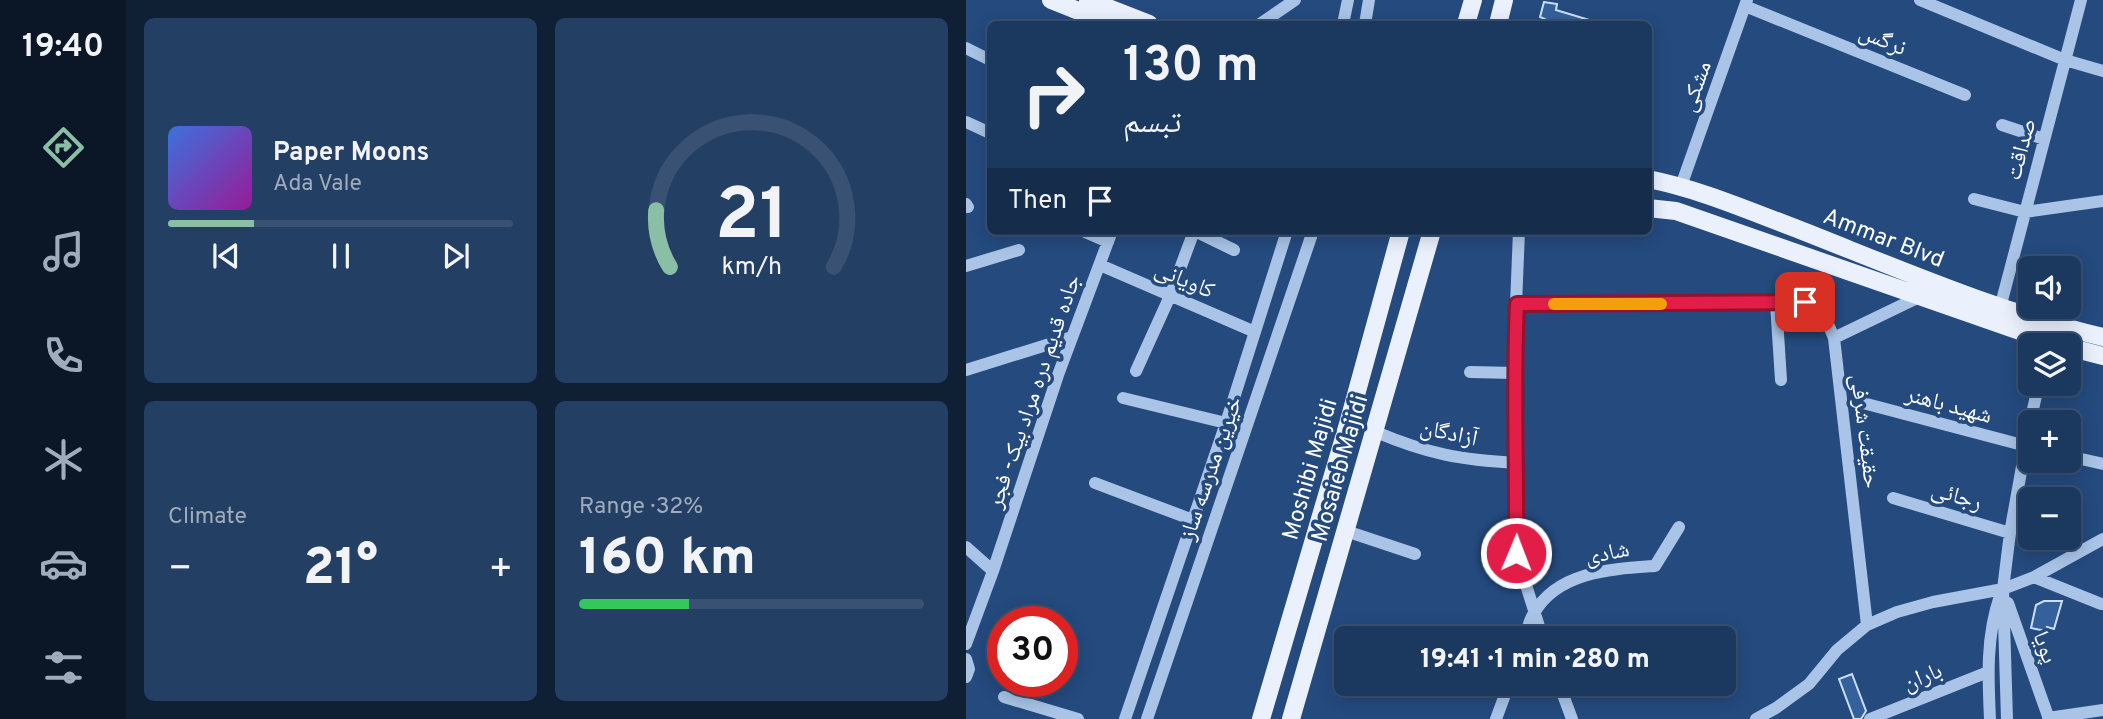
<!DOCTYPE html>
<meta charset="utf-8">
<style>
body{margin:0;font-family:Overpass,"Noto Naskh Arabic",sans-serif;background:#243f64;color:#f1f3f6;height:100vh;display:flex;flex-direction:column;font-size:26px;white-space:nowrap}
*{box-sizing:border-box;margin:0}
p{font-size:23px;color:#a0acbc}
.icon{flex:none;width:38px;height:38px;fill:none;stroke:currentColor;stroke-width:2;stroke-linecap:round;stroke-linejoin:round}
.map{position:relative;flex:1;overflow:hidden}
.side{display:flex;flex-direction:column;gap:18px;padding:18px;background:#0f1f34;width:840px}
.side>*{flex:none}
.hud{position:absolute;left:21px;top:21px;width:665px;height:214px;border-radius:10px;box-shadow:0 4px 18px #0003,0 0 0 2px #395273;background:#1b385e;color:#f1f3f6;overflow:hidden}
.fabs{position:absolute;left:1052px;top:256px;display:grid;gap:14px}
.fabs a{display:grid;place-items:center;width:63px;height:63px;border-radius:10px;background:#1b385e;box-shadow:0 4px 18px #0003,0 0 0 2px #395273;font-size:35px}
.speed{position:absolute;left:21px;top:606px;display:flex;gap:14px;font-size:35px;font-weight:700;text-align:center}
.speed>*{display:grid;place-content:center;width:91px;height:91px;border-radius:50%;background:#1b385e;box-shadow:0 4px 18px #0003,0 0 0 2px #395273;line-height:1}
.speed .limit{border:10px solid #d22;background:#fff;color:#111}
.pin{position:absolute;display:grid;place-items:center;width:60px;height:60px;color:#fff;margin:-30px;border-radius:14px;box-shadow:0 4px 10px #0006}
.me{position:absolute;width:77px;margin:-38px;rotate:1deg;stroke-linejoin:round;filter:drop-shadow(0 0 5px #0008)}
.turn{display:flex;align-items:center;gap:24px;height:147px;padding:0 21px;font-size:32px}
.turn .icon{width:91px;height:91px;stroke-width:2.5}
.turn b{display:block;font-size:49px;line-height:60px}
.then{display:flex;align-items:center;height:66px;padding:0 21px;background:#0003;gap:14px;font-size:26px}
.big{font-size:52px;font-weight:800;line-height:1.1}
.side .widget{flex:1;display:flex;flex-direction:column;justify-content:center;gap:10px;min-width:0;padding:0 24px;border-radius:10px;background:#243f64}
.side .dial{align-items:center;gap:0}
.dial svg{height:182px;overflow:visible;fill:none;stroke:#395273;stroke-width:7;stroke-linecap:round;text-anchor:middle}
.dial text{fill:#f1f3f6;stroke:none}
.song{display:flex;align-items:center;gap:21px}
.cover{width:84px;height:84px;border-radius:10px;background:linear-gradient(135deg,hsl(220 70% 55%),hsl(300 70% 35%))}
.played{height:7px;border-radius:4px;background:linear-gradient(90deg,#8abfa5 25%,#395273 25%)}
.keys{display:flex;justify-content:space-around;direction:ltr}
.heat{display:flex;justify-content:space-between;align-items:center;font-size:38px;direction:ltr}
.charge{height:10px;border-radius:5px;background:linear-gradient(90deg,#34c759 32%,#395273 0)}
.side .tiles{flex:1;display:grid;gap:18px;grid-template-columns:repeat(2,1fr)}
.trip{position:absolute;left:368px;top:626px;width:402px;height:70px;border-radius:10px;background:#1b385e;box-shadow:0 4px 18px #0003,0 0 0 2px #395273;font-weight:800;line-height:70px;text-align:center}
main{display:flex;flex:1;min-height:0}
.tab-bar{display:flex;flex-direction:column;width:126px;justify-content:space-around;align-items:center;background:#0b1626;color:#a0acbc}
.tab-bar .icon{width:49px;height:49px}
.tab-bar .active{color:#8abfa5}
.tab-bar b{font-size:32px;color:#f1f3f6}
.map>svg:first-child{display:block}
.building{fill:#34619b;stroke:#ccdef5;stroke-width:2}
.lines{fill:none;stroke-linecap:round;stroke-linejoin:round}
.minor{stroke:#a9c4e6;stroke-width:12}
.major{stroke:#eaf1fd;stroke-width:18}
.route-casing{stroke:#92132f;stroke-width:18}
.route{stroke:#e11d48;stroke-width:12}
.slow{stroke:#f59e0b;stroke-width:12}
.labels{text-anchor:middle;stroke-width:7;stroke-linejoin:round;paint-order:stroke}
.street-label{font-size:23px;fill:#fff;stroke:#244a7e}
</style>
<main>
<nav class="tab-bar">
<b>19:40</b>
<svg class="icon active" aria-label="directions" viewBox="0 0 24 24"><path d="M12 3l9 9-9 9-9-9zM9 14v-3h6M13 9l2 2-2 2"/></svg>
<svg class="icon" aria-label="music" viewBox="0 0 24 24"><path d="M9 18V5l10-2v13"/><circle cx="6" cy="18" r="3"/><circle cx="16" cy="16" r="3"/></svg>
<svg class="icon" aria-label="phone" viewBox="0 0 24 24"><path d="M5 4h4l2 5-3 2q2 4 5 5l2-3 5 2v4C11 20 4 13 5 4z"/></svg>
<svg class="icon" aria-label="climate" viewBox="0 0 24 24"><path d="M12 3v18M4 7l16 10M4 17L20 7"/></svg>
<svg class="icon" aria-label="car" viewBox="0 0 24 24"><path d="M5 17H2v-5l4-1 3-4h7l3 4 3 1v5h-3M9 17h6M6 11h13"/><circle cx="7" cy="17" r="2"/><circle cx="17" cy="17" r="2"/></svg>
<svg class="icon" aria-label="filters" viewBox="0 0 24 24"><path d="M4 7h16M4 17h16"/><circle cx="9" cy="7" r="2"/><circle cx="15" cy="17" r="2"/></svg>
</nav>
<section class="side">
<div class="tiles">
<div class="widget">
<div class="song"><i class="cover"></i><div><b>Paper Moons</b><p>Ada Vale</p></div></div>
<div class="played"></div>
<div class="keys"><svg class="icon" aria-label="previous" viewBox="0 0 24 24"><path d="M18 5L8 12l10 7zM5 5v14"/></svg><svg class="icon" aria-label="pause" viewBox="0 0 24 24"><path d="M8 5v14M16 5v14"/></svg><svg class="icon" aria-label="next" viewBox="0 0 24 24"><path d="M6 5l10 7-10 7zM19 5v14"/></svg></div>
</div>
<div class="widget dial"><svg viewBox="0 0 100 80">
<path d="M14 69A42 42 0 1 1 86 69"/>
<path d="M14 69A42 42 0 0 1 8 44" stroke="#8abfa5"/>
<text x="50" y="56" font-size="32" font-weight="700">21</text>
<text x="50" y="72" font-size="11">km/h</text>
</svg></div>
<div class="widget"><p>Climate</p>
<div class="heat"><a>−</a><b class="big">21°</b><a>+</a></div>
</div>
<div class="widget"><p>Range · 32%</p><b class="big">160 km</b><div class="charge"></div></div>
</div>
</section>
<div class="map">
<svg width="1137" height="719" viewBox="0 0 1137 719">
<rect width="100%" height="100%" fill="#244a7e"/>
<!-- building -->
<path class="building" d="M578 2 591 4 590 10 630 22V24H578L579 19 574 17Z
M1078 601H1096L1088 629 1081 627 1080 631 1065 628 1070 605Z
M886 674 900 711 895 719H888L873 679Z"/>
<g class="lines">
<!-- minor -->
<path class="minor" d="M954 0 1099 60 1137 71
M779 6 999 95
M294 24 329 0
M377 24 382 0
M399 24 403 0
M0 48 24 60
M0 122 24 133
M1036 125 1078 139
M715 186 781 0
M1008 199 1059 212 1137 201
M0 204 2 207
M117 231 142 242
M229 231 268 250
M553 231 548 354 551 463 550 553 577 639
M134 265 289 332
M0 266 53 250
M810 303 815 380
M551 304 848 303 856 310 868 338
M1034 308 1115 0
M0 370 106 337
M170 371 204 296 228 231
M504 372 549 373
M157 398 260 423
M897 403 1064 447
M1064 422 1073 383
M410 432C462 454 495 460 551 463
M1102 456 1137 464
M129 483 227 520
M927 498 1044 533
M380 531 449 554
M0 547 27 571
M1068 577 1135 604
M1042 603 1083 719
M901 625 868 338 953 297
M559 639C561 631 563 620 568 613 592 571 646 569 689 566L713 527
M0 644 27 571 92 375 146 231
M0 659 3 669 0 677
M593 684 606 719
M38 697 112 719
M1082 718 1137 710
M159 719 260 423 321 231
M181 719 347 231
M530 719 543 684
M790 719 810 708 843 684 871 650 901 625 931 612 967 602 1037 589 1068 577 1137 539
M904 719 1022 672
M1024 719C1022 678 1020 636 1034 596
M1041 719 1037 589 1044 533 1064 422"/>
<!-- major -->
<path class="major" d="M85 0 145 24
M122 0 183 24
M500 24 507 0
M532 24 538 0
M682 179C733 189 781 210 829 228 931 268 1031 312 1137 337
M682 208 710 211 1094 345
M1102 347 1137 356
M295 719 382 424 435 231
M325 719 466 231"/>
</g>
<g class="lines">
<defs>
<path id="route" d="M550 553C551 470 547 387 551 304L839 302"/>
</defs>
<!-- route casing -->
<use href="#route" class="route-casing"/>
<!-- route -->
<use href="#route" class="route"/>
<!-- slow -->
<path class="slow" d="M588 304H695"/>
</g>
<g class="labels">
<!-- street labels -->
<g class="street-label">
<text transform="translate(917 39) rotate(22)" y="8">نرگس</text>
<text transform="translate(729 86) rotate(-70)" y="8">مشکی</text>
<text transform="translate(1054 149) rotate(-75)" y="8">صداقت</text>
<text transform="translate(918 237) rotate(21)" y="8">Ammar Blvd</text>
<text transform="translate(219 279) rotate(23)" y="8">کاویانی</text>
<text transform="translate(67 391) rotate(-71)" y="8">جاده قدیم دره مراد بیک- فجر</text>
<text transform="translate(983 404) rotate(15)" y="8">شهید باهنر</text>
<text transform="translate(900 431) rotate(83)" y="8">حقیقت شرفی</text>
<text transform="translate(483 432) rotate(12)" y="8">آزادگان</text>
<text transform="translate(244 468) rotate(-71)" y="8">خیرین مدرسه ساز</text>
<text transform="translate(373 468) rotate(-74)" y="8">Mosaieb Majidi</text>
<text transform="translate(343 469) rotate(-74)" y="8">Moshibi Majidi</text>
<text transform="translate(991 495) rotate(17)" y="8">رجائی</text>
<text transform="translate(641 552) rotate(-11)" y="8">شادی</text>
<text transform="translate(1080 647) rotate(70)" y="8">پویا</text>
<text transform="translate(956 676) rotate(-22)" y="8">باران</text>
</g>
</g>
</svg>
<div class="fabs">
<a><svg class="icon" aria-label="sound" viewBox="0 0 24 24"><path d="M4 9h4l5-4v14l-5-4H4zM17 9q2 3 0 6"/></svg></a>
<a><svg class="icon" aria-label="layers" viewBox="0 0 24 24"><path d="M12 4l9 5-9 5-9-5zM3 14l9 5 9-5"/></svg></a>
<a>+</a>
<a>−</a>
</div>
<div class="speed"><div class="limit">30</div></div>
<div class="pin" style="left:839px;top:302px;background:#d93025"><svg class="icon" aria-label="arrive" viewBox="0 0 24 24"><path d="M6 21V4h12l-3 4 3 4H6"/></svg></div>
<svg class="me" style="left:550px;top:553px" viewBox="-20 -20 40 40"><circle r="17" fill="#e11d48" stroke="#fff" stroke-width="3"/><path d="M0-11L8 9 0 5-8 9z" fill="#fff"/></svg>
<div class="trip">19:41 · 1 min · 280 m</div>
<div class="hud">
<div class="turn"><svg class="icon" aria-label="right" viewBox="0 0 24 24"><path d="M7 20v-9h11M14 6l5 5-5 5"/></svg><div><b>130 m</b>تبسم</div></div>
<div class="then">Then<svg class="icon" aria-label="arrive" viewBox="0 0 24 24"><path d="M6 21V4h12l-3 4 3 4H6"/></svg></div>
</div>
</div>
</main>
